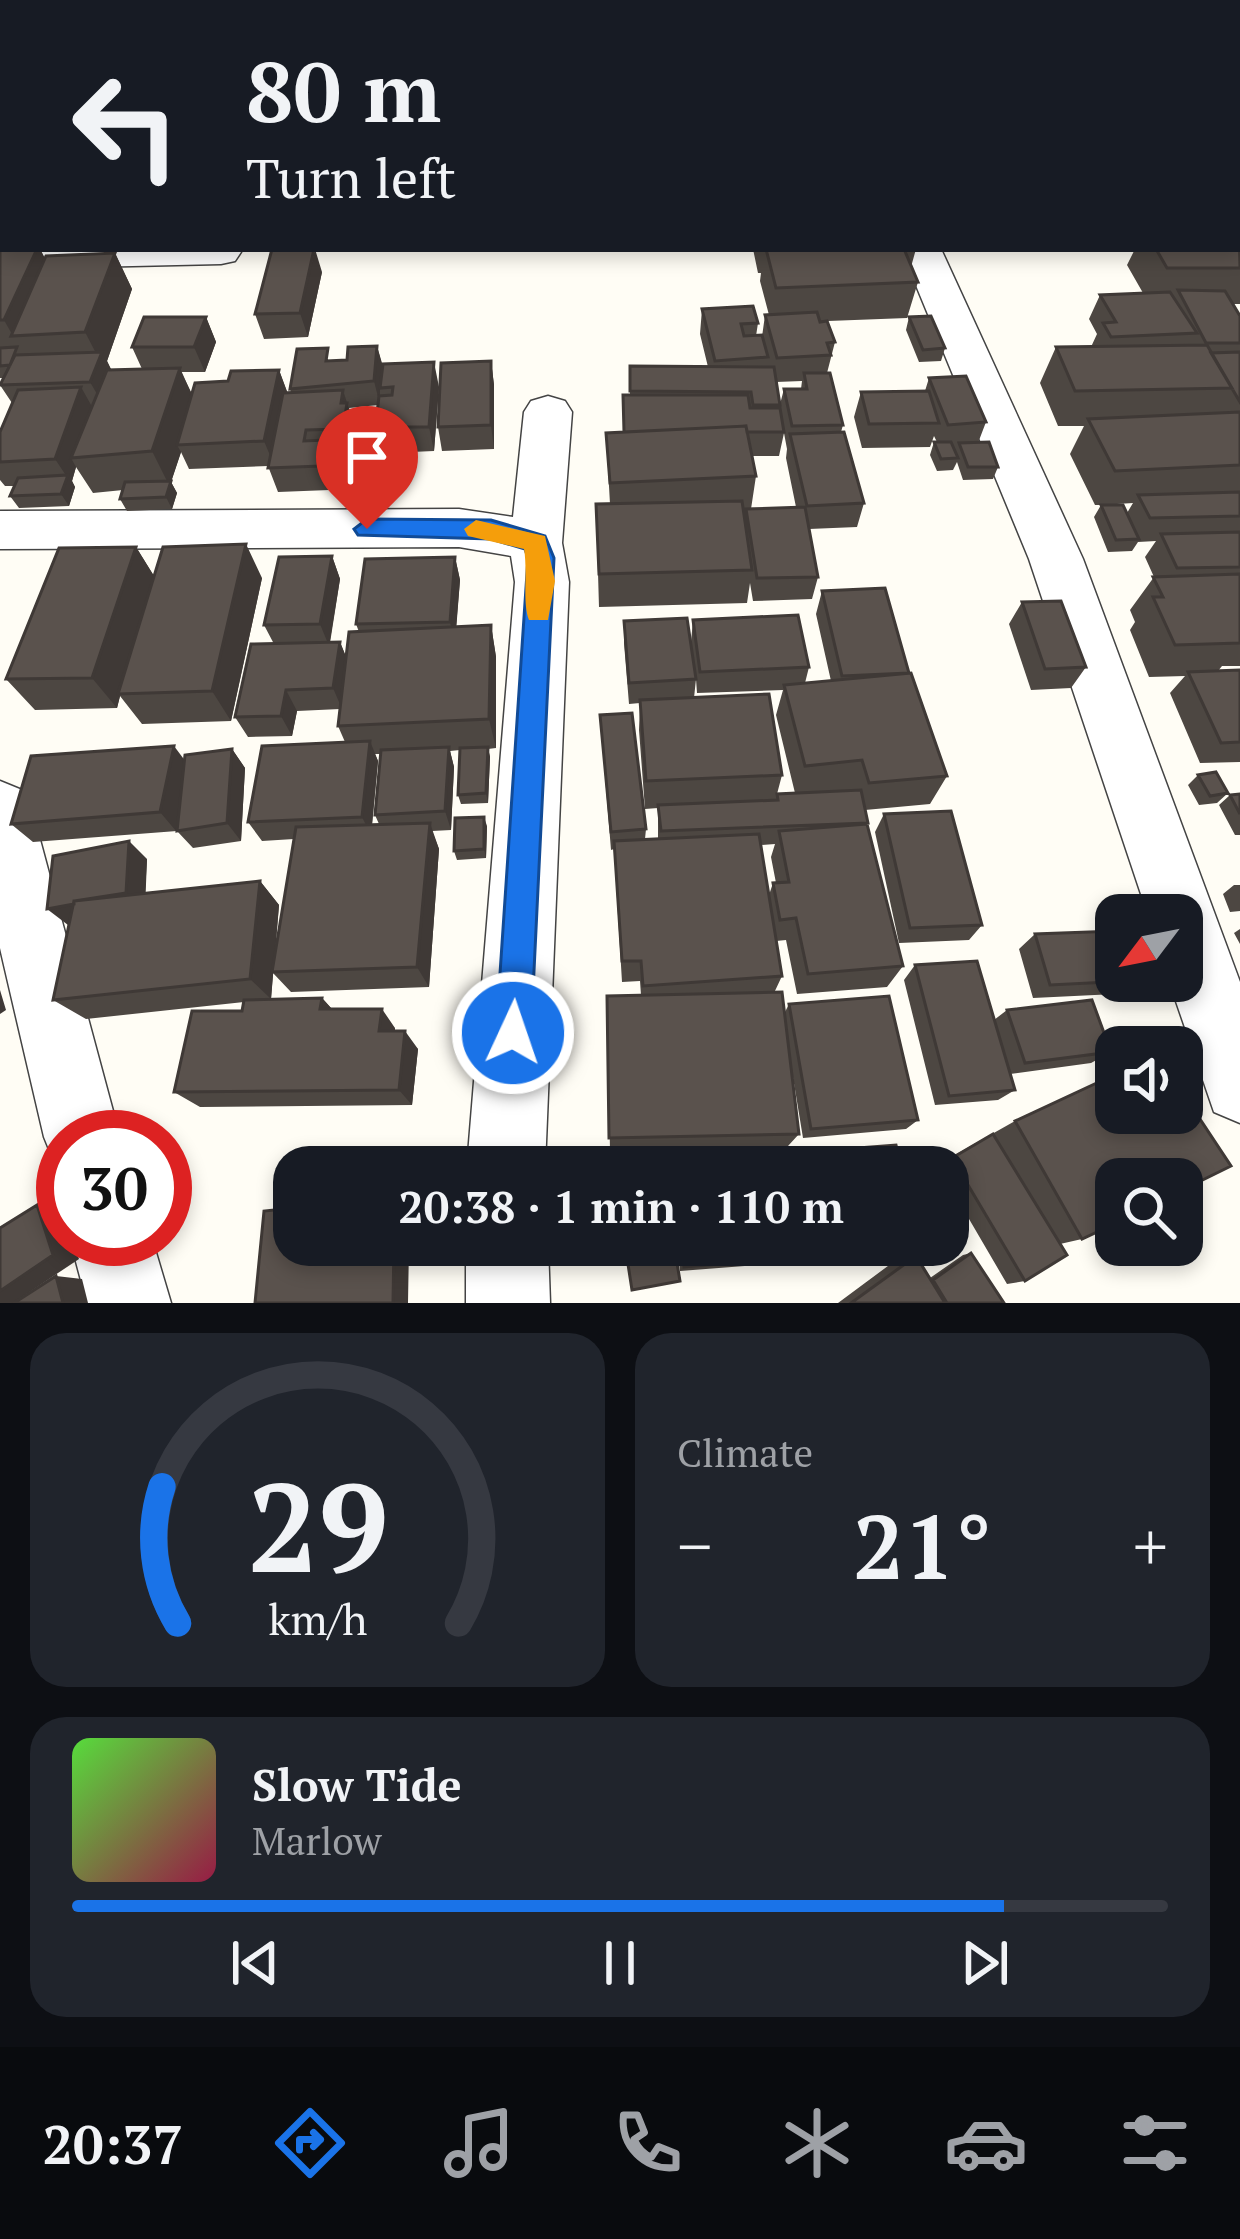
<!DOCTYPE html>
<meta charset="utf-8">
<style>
body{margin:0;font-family:"PT Serif",serif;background:#20242c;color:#f1f3f6;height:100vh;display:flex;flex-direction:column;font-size:45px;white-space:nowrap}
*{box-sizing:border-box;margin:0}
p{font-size:39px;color:#9ea1a6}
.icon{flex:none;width:66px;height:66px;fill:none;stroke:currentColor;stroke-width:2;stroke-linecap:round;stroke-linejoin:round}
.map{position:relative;height:1303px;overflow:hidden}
.panel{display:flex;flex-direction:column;gap:30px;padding:30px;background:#0d0f14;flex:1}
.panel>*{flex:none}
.hud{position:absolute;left:0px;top:0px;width:1242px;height:252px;box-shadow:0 6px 18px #0003;background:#171b24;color:#f1f3f6;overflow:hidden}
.needle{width:78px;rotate:238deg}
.tools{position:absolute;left:1095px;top:894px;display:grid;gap:24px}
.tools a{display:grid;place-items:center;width:108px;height:108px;border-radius:24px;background:#171b24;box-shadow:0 6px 18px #0003;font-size:60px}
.speed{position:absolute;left:36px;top:1110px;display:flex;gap:24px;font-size:60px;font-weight:700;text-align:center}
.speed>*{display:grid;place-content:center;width:156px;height:156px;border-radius:50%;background:#171b24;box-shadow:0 6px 18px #0003;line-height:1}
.speed .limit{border:18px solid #d22;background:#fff;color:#111}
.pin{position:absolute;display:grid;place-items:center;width:102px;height:102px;color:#fff;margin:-123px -51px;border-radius:50% 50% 50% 0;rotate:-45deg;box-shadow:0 0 12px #0007}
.pin .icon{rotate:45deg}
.me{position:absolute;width:132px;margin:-66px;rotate:3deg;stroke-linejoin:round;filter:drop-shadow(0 0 9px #0008)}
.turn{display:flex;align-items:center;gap:42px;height:252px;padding:0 48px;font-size:54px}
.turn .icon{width:156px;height:156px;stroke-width:2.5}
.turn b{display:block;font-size:84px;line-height:102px}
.big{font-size:90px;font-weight:600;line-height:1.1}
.panel .tile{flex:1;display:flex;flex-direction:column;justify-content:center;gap:18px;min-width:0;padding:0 42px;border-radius:36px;background:#20242c}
.panel .dial{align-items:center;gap:0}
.dial svg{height:312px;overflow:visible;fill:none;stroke:#363941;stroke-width:7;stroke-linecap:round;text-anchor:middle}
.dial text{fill:#f1f3f6;stroke:none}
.song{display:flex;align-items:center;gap:36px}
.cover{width:144px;height:144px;border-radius:18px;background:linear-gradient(135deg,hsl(110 70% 55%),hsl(340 70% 35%))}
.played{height:12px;border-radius:6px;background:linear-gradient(90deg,#1a73e8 85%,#363941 85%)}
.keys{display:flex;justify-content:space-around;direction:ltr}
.heat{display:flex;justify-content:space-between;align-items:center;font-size:66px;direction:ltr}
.panel .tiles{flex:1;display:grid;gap:30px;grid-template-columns:1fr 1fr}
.tile:last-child{grid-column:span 2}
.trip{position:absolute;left:273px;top:1146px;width:696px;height:120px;border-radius:36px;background:#171b24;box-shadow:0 6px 18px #0003;font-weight:600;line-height:120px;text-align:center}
.dock{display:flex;height:192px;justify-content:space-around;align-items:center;background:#090b0e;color:#9ea1a6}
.dock .icon{width:84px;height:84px}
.dock .selected{color:#1a73e8}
.dock b{font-size:54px;color:#f1f3f6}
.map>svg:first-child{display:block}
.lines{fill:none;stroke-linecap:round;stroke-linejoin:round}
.minor-casing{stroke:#444;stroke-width:3}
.minor{fill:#fff;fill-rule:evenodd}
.wall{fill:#4d4742;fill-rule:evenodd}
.shaded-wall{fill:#3f3936}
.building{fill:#5a524d;stroke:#3f3936;stroke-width:3}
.route{fill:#1a73e8;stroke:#114b97;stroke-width:3}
.slow{fill:#f59e0b}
</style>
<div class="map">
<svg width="1240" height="1303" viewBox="0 0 1240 1303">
<rect width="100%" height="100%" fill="#fffdf5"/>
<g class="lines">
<defs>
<path id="minor" d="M1239 42H1240V62H1239Z
M1239 215H1240V239H1239Z
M0 245 3 249 241 252 235 261 221 264 0 269Z
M901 249H941L1083 559 1240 982V1123L1214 1112 1169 981H1182V915H1148L1029 559Z
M548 396 565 401 572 412 562 543 569 582 545 1167H467L515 582 511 556 459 547 0 549V511L459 509 513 517 524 412 531 401Z
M0 781 22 790 32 810 120 1137H63V1168L55 1164 44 1137 0 948Z
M70 1239H152L171 1303H87Z
M466 1245H548L550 1303H466Z"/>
</defs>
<!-- minor casing -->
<use href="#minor" class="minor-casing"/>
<!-- minor -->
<use href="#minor" class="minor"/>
</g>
<!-- wall -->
<path class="wall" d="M2 0H193L194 3H3V183L0 177V3H4Z
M200 0H491V3H201Z
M618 0H673L672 2 633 3H619Z
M860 0H1019L1018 3H861Z
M1023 0H1156L1158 3H1025Z
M1216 0H1240V39L1239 3H1215Z
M1240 228V304H1233L1240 316V666H1222L1218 671 1240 670V762L1200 763 1170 693 1185 676 1149 677 1130 630 1135 622 1130 610 1154 577 1145 557 1156 541 1138 542 1132 551 1108 552 1094 517 1101 505H1095L1070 454 1084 426H1058L1040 383 1056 347H1091L1097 334 1089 319 1100 295 1143 293 1127 265 1135 249H1239ZM1133 503 1127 513 1101 505Z
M0 248 40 249 45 259 115 253 132 289 107 361 111 370 142 369 132 347 206 317 216 342 205 372H181L192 394 228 381 279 370 287 392H291L290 389 332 361 347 360 377 346 382 365 439 387 434 451 411 452 409 463 381 464 374 440 378 405 349 408 355 428 352 443 358 463 355 489 278 492 268 466 189 469 181 452 171 482 177 493 172 509 127 511 120 499 123 490 93 493 76 467 72 481 75 487 69 506 19 508 10 496 14 486H5L0 480V432L12 403 0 385 4 378H0Z
M753 249H916L911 267 918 282 907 318 828 321 835 342 827 373 843 425 841 432 864 503 857 527 809 529 818 577 812 599 753 601 750 583 747 603 599 607 596 504H610L606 433 623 432 630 395V366L708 367 700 334 702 309 758 323 756 336 762 337 765 315H769L760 281 761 273H758ZM802 381 801 389H784L779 408 776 382ZM784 433 787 449 786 458 796 507 751 509 756 476 752 456H779Z
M322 272 308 337 264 339 255 314Z
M909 317 945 348 941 361 919 362 906 330Z
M491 361 494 385V449L442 451 438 427Z
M929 378 986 422 978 443 998 467 993 479 963 480 957 462 953 470 937 471 930 455 934 442H937L934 436 930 447 862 448 854 417 861 392 925 391Z
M136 547 154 576 262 578 231 721 142 724 120 696 117 708 35 710 6 679Z
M332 556 340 579 330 643 340 642 346 657 359 632 356 624 455 557 460 580 456 627 491 625 496 657V748L488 749 490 757 488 803 461 804 458 795 460 750 450 751 454 767 451 830 432 831 439 849 429 987 291 992 273 973 271 999 322 998 332 1009 395 1028V1031L418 1049 412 1105 200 1107 174 1092 242 1011 244 1002 86 1019 53 1000 68 925 147 859 145 893 260 881 279 905 275 954 294 839 262 841 248 822 345 742 338 726 340 709 297 711 292 736 248 737 235 717 274 644 264 625ZM375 754H381L375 815 379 824 372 825 378 761Z
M822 591 909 673 947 776 930 804 865 810 867 825 903 966 887 987 797 994 786 940 776 941 782 976 774 993 785 1012 789 1004 918 1120 906 1129 803 1138 791 1065 799 1134 788 1146 610 1150 607 996 641 995 640 981 622 982 614 849 611 850 600 715 646 829 645 839H658V808L645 809 639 730 640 703 629 704 624 643V621L691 642 693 620 809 667 805 683 831 681 816 614ZM696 679 697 693 783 690 776 715 795 793 777 794 782 775 694 698ZM775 844 771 857 776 883H773L769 895 761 845Z
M1022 602 1086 667 1071 688 1031 690 1009 624Z
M232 749 245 768 241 841 193 848 177 831 33 842 11 824 184 760Z
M1198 775 1228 793 1217 803 1199 805 1188 785Z
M1240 794V835H1235L1219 805 1230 795Z
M884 814 982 925 969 940 899 943 875 832Z
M487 826 486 858 457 860 454 851Z
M1234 885H1240V911L1230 912 1223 894Z
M1240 929V944L1234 933Z
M1182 932 1200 978 1177 991 1033 998 1019 949 1035 934 1116 981H1182Z
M915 965 994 1020 1007 1010 1111 1052 1091 1063 1010 1074 1015 1090 998 1100 935 1105 904 980Z
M1015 1121 1082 1239 1060 1244 1025 1281 1007 1284 948 1183V1167H939L937 1165Z
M956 1243 910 1256 908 1251 899 1254 680 1271 677 1245H948Z
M971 1253 1004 1303H838L896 1260 916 1256 930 1278 963 1255Z"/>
<!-- shaded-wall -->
<path class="shaded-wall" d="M37 249H40L58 283 13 336 4 320Z
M315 249 322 272 308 337 300 313Z
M115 253 132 289 107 361 115 377 104 406 90 382 99 359 85 332Z
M206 317 216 342 205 372 194 347Z
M377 346 384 370 380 388V405L374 381Z
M491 361 494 385V449L491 425Z
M434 362 439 387 434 451 429 427Z
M180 368 196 404 177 445 181 452 171 482 177 493 172 509 166 497 169 485 152 451Z
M279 370 288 394 274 465 264 441Z
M81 387 95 412 71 458 76 467 72 481 75 487 69 506 61 494 67 477 55 459Z
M343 390 355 428 352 443 358 463 355 489 348 465 350 449 343 429 341 403Z
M405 427 411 452 409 463 403 438Z
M246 544 262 578 231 721 212 691Z
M136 547 157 581 118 694 120 696 117 708 92 678Z
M332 556 340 579 329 646 320 624Z
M455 557 460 580 455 644 450 622Z
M491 625 496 657V748L489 719Z
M340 642 349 664 342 709 333 688Z
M286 690 297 711 292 736 281 716Z
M370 741 378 761 371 835 362 817Z
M174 746 189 766 176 831 160 812Z
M449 747 454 767 451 830 445 811Z
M488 747 490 757 488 803 486 793Z
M232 749 245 768 241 841 227 823Z
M484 817 487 826 486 858 484 849Z
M430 823 439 849 429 987 417 967Z
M129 841 147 859 145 909 68 925 47 909Z
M260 881 279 905 271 999 250 979Z
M0 990 6 1010 0 1014Z
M322 998 339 1017 320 1009Z
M382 1009 395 1028 393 1049 379 1031Z
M405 1031 418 1049 412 1105 399 1090Z
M37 1205 63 1210V1239H72L79 1259 13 1303H0V1291Z
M394 1245H409L408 1303H393Z
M56 1276 82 1279 88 1303H63Z"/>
<!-- building -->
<path class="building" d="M58 0H112L92 3H56Z
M120 0H184L167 1 166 3H118Z
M256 0H305L304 3H255Z
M307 0H367V2L306 3Z
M370 0H436L370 2Z
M439 0H485L484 3H439Z
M559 0H602L603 3H559Z
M857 0 858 3H817V1Z
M875 0H923L925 3H877Z
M1045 0H1103L1105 3H1047Z
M1106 0H1155L1158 3H1108Z
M39 2 3 3V44H0V3Z
M3 141V161H0V146Z
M1239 228 1240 268H1167L1156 249H1239Z
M0 248 37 249 4 320H0Z
M272 249H314L300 313 255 314Z
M766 249H904L918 282 776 288Z
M115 253 85 332 11 336 46 256Z
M1178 290 1225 291 1240 316V343H1206Z
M1170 292 1197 333 1111 337 1103 323 1116 322 1100 295Z
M753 306 758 323 741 324 744 336 762 335 768 357 715 361 702 309Z
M817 312 820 322 827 321 835 342 827 343 831 355 777 358 765 315Z
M931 316 945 348 923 350 909 317Z
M144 317H206L194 347H132Z
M1207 345 1232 388 1075 391 1056 347Z
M377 346 374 381 290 389 297 349 328 348 326 361 347 360 348 347Z
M17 347 10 365 0 366V348Z
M102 352 90 382 0 385 15 355Z
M1240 352V402L1211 353Z
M491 361V425L438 427 441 363Z
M434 362 429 427H405L403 438 374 440 379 396 392 395 393 387 380 388 383 364Z
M630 366 774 367 780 405H753L751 392 630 391Z
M180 368 152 451 71 458 107 370Z
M279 370 264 441 177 445 195 383 228 381 231 371Z
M804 373H830L843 425 792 426 784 389H807Z
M966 376 986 422 948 425 929 378Z
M81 387 55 459 0 462V432L18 390Z
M343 390 341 403H347L343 429 306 430 304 441 351 439 348 465 268 468 283 393Z
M929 391 939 423 869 424 861 392Z
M623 395H748L750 408H780L784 432H747L746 426 624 432Z
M1240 412V465L1115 471 1088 419Z
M746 426 756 476 610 483 606 433Z
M844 432 864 503 807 506 790 434Z
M934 442H951L958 458 941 459Z
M989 442 998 467H968L959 443Z
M68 475 61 494 10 496 18 478Z
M171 481 166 497 120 499 125 482Z
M1240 492V516L1150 518 1138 495Z
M742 501 752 570 599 574 596 504Z
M1101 505H1123L1139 539 1116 540Z
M805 507 818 577 757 578 746 509Z
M1240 532V567L1177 568 1161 534Z
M246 544 212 691 118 694 163 547Z
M136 547 92 678 6 679 59 548Z
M332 556 320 624 264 625 279 557Z
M455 557 450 622 356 624 365 559Z
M1240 574V643L1175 645 1153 597H1163L1153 577Z
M885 588 909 673 842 676 822 591Z
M1061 601 1086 667 1045 669 1022 602Z
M798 615 809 667 700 672 693 620Z
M687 618 696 679 629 683 624 621Z
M491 625 489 719 338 726 349 632Z
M340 642 333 688 286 690 281 716 235 717 251 644Z
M1240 670V742L1221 743 1188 672Z
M911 673 947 776 869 783 862 760 805 766 784 685Z
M769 694 782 775 646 781 640 700Z
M632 713 646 829 611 832 600 715Z
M370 741 362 817 248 822 262 746Z
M174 746 160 812 11 824 31 756Z
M449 747 445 811 375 815 381 750Z
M488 747 486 793 458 795 460 748Z
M232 749 227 823 177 831 185 755Z
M1216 772 1228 793 1210 796 1198 775Z
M861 790 868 823 661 831 658 805 778 800 777 794Z
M1240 794V814L1230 795Z
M951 811 982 925 910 928 884 814Z
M484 817V849L454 851 455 818Z
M430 823 417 967 272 972 296 827Z
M867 824 903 966 808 974 796 918 780 920 773 883 789 882 779 831Z
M759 834 782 976 643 986 641 961H622L614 841Z
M129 841 126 893 74 901V904L47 909 53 856Z
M260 881 250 979 53 1000 74 901Z
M1116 931V981H1129L1050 985 1035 934Z
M1182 932 1200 978H1182Z
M977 961 1015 1090 949 1096 915 965Z
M782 992 799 1134 609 1138 607 996Z
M889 996 918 1120 811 1129 789 1004Z
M322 998 320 1009H382L379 1031H405L399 1090 174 1092 192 1011H242L244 1000Z
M1092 1000 1111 1052 1025 1063 1007 1010Z
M1116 1074V1113H1182V1092L1231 1166 1182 1190V1179H1116V1223L1082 1239 1015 1121Z
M993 1134 1067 1255 1025 1281 952 1158Z
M896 1145 901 1167H675L674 1162Z
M37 1205 53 1255 0 1291V1228Z
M294 1208V1245H394L393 1303H255L264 1211Z
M948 1218 956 1243 916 1254 915 1249 918 1248 917 1245H948Z
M625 1245H674L680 1281 632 1290Z
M682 1245H917L918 1248 684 1267Z
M971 1253 1004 1303H947L933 1280Z
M916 1256 945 1303H851Z
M56 1276 63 1303H14Z"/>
<!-- route -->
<path class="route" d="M367 519 491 520 545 536 554 558 531 1033 526 1045 513 1050 501 1045 496 1033 528 558 525 549 491 539 358 535 354 529Z"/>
<!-- slow -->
<path class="slow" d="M476 520 545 536 555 581 548 620H529C522 603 528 571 524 549L468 536 464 529Z"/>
</svg>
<div class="tools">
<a><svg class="needle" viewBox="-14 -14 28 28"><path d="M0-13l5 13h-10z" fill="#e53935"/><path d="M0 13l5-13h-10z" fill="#9ea1a6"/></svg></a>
<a><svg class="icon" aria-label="sound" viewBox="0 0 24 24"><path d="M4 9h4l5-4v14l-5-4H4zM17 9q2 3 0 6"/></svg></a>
<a><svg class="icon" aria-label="search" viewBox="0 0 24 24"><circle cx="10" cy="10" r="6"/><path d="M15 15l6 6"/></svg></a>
</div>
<div class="speed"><div class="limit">30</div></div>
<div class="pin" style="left:367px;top:529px;background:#d93025"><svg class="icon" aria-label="arrive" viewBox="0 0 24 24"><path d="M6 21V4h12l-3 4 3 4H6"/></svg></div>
<svg class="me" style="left:513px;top:1033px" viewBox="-20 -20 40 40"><circle r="17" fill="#1a73e8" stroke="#fff" stroke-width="3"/><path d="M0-11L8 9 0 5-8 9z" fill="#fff"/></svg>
<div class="trip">20:38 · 1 min · 110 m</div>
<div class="hud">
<div class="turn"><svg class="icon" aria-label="left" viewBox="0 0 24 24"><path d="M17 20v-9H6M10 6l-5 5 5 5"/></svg><div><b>80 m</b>Turn left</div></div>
</div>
</div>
<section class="panel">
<div class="tiles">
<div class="tile dial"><svg viewBox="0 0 100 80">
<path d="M14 69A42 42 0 1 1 86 69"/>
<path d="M14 69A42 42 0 0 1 10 34" stroke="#1a73e8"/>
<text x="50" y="56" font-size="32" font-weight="700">29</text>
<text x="50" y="72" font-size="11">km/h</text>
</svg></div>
<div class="tile"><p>Climate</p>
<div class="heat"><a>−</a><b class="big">21°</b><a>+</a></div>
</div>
<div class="tile">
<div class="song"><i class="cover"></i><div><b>Slow Tide</b><p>Marlow</p></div></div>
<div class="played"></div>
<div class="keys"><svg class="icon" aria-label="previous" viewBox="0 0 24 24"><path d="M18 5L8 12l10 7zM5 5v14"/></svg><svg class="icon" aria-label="pause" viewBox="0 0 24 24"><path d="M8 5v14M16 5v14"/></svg><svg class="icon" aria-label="next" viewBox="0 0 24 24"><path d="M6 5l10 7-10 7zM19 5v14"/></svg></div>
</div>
</div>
</section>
<nav class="dock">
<b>20:37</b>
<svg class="icon selected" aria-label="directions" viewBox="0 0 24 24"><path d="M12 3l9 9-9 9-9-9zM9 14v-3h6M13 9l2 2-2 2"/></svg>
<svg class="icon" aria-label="music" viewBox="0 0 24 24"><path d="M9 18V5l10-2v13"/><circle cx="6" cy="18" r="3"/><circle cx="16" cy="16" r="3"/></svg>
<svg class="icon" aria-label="phone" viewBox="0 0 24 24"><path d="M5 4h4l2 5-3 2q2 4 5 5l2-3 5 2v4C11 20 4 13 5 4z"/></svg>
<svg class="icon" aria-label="climate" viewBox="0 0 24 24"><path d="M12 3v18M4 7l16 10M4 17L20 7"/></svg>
<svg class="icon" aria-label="car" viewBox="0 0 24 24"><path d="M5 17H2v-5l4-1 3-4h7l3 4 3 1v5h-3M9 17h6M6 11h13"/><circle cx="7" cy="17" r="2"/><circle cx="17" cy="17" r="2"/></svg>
<svg class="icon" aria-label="filters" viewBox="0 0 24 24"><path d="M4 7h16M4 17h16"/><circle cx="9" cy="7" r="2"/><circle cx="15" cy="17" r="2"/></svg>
</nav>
